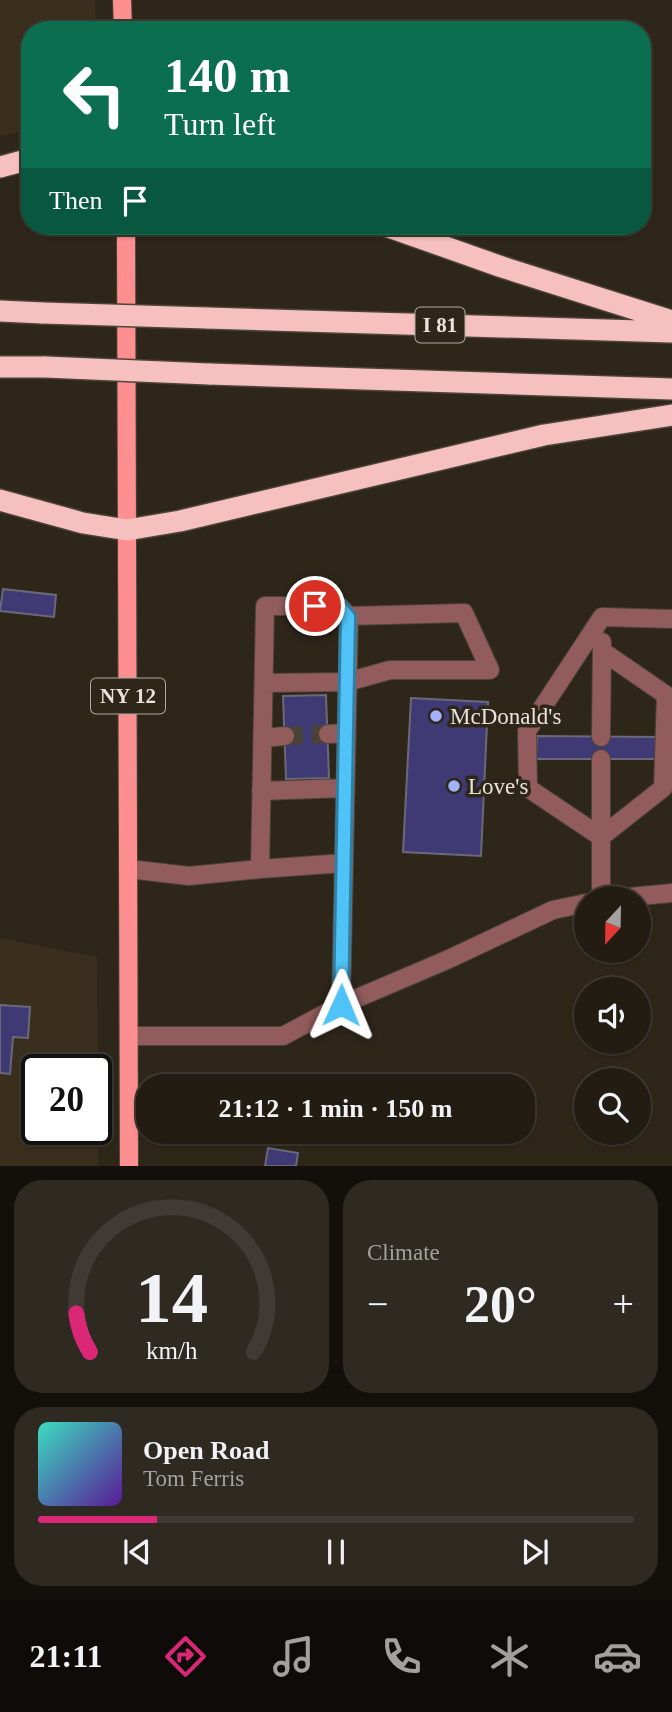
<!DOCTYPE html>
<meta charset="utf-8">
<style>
body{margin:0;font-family:Georgia,serif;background:#2e2921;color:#f1f3f6;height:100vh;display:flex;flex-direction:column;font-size:26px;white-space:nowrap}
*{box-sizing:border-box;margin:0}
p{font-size:23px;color:#a2a1a0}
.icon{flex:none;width:38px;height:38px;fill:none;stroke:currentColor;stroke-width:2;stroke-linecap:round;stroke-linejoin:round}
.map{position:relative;height:1166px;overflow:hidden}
.panel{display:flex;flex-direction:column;gap:14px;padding:14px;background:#130f0a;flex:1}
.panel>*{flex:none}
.guide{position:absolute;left:21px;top:21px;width:630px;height:214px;border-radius:28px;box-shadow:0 2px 5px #0004,0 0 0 2px #3f3a33;background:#0b6e4f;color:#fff;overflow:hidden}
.needle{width:46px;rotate:202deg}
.tools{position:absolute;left:574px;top:886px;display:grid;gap:14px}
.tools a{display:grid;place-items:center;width:77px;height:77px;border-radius:50%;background:#221c13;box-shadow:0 2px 5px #0004,0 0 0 2px #3f3a33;font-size:35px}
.speed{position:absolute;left:21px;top:1054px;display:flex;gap:14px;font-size:35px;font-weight:700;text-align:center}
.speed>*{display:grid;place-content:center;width:91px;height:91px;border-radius:50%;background:#221c13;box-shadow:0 2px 5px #0004,0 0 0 2px #3f3a33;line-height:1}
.speed .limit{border:4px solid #111;border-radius:10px;background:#fff;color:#111}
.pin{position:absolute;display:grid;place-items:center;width:60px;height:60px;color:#fff;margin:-30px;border:4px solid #fff;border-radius:50%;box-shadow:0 2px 7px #0007}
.me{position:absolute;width:77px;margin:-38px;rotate:1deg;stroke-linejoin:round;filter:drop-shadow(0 0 5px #0008)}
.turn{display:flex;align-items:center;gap:24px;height:147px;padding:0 28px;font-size:32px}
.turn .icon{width:91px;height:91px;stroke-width:2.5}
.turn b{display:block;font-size:49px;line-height:60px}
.then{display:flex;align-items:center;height:66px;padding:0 28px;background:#0003;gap:14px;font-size:26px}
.big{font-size:52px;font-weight:700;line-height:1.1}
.panel .tile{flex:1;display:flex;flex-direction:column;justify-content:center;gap:10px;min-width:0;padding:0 24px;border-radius:28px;background:#2e2921}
.panel .dial{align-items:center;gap:0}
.dial svg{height:182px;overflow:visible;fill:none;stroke:#3f3a33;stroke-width:7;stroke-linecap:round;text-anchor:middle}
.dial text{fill:#f1f3f6;stroke:none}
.song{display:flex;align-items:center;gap:21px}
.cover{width:84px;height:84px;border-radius:10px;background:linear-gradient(135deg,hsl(170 70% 55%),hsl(270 70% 35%))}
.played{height:7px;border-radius:4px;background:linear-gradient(90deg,#db2777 20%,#3f3a33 20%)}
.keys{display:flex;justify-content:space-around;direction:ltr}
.heat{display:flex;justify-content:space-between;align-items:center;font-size:38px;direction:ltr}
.panel .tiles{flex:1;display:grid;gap:14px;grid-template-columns:1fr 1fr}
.tile:last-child{grid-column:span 2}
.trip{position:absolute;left:136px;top:1074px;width:399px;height:70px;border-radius:28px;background:#221c13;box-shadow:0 2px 5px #0004,0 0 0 2px #3f3a33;font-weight:700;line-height:70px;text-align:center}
.tab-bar{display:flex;height:112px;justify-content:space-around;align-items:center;background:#0e0b08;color:#a2a1a0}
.tab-bar .icon{width:49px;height:49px}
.tab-bar .selected{color:#db2777}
.tab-bar b{font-size:32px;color:#f1f3f6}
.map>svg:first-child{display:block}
.built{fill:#3a2e1c;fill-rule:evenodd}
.building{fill:#403a74;stroke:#696979;stroke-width:2}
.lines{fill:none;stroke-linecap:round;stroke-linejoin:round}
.minor-tunnel{stroke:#4a4236;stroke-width:18;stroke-dasharray:18 9;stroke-linecap:butt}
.minor-casing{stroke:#4c4438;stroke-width:20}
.major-casing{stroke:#4c4438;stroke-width:20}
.highway-casing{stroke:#4c4438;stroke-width:24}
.minor{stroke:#925c5c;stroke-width:18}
.major{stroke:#fd8f91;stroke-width:18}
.highway{stroke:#f6c0bf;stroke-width:21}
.highway-bridge-casing{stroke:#4c4438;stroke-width:24;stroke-linecap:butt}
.highway-bridge{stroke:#f6c0bf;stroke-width:21}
.route-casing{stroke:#337fa1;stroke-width:18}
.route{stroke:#4fc3f7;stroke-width:12}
.poi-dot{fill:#a3b2fd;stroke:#2e2619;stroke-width:2.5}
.labels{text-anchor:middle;stroke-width:7;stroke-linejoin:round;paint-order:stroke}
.shield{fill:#2e2619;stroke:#b0aaa0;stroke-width:2}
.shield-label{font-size:21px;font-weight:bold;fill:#e7e2da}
.poi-label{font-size:23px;fill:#e7e2da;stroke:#2e2619;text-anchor:start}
</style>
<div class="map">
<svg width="672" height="1166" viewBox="0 0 672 1166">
<rect width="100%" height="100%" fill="#2e2619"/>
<!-- built -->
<path class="built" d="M0 0H95L96 30H30V130L0 136Z
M0 938 97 957 98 1166H0ZM37 1069H96V1129H37Z"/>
<!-- building -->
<path class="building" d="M3 589 56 595 54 617 0 611Z
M326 695 329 778 286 779 283 696Z
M411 698 488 702 481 856 403 852Z
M537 736 658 737V759H536Z
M0 1005 30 1007 28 1038 13 1037 10 1074 0 1073Z
M268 1148 298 1153 296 1166H265Z"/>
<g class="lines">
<!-- minor-tunnel -->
<path class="minor-tunnel" d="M285 736 328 734"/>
<defs>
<path id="minor" d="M602 617 672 619
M602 651 666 695 663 788 601 837 528 788 527 731 602 617
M264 683 347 682 390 670H490L464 613 349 616
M328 734 346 733
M601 737 602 642
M263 738 285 736
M601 759V898
M261 791 345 788
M129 869 189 876 260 869 265 606H339L349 616 341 1005
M260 869 344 863
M619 898 672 893
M129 1036H283L341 1005 449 959 553 910 586 903"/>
<path id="major" d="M122 0 123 30
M126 226 129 1166"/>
<path id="highway" d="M0 167 30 159
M386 226 502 267 672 321
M0 311 43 313
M207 318 672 332
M0 367H45
M209 374 672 389
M0 500 83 523 127 530 180 521 544 435 672 415"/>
</defs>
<!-- minor casing -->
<use href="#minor" class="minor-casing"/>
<!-- major casing -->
<use href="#major" class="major-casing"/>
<!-- highway casing -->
<use href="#highway" class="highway-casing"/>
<!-- minor -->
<use href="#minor" class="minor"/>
<!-- major -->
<use href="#major" class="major"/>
<!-- highway -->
<use href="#highway" class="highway"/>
<defs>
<path id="highway-bridge" d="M43 313 207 318
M45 367 209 374"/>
</defs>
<!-- highway-bridge casing -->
<use href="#highway-bridge" class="highway-bridge-casing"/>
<!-- highway-bridge -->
<use href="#highway-bridge" class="highway-bridge"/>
</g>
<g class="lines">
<defs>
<path id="route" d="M315 606H339L348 617 341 1005"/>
</defs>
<!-- route casing -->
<use href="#route" class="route-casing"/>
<!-- route -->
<use href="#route" class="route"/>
</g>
<!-- markers -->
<g class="poi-dot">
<circle cx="436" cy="716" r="7"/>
<circle cx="454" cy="786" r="7"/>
</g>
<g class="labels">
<!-- shield labels -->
<g class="shield">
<rect x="415.5" y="307.5" width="49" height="35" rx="5"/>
<rect x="91" y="678.5" width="74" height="35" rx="5"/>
</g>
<g class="shield-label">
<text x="440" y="332">I 81</text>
<text x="128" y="703">NY 12</text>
</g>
<!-- poi labels -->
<g class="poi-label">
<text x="450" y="724">McDonald's</text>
<text x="468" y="794">Love's</text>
</g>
</g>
</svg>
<div class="tools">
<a><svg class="needle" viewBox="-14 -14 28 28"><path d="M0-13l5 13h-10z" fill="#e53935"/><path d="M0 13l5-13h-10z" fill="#a2a1a0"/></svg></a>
<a><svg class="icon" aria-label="sound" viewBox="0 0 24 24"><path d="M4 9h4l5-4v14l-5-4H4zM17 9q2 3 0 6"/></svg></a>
<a><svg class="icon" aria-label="search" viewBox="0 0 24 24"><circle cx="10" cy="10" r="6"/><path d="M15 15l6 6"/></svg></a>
</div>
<div class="speed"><div class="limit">20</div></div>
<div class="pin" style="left:315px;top:606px;background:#d93025"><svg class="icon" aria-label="arrive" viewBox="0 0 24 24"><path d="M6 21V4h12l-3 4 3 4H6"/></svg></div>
<svg class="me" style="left:341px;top:1005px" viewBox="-20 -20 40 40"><path d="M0-17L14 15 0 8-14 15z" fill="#4fc3f7" stroke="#fff" stroke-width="4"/></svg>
<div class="trip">21:12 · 1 min · 150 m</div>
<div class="guide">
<div class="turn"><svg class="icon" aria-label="left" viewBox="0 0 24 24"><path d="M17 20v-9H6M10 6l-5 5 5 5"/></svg><div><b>140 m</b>Turn left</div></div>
<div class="then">Then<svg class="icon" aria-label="arrive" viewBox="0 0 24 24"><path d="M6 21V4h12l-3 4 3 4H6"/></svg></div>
</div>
</div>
<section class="panel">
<div class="tiles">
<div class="tile dial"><svg viewBox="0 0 100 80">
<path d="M14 69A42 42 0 1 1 86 69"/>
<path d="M14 69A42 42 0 0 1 8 52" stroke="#db2777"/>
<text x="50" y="56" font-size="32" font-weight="700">14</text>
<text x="50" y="72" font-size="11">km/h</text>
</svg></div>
<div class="tile"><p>Climate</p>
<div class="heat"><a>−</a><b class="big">20°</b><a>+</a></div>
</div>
<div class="tile">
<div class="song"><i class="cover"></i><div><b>Open Road</b><p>Tom Ferris</p></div></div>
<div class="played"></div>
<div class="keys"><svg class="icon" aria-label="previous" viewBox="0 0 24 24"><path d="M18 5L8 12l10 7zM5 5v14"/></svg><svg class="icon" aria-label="pause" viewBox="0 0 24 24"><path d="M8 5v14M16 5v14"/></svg><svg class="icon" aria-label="next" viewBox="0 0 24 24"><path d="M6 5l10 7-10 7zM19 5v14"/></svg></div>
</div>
</div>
</section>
<nav class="tab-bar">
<b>21:11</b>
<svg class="icon selected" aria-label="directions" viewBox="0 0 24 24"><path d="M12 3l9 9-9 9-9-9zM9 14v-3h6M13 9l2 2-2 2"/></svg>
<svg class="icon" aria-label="music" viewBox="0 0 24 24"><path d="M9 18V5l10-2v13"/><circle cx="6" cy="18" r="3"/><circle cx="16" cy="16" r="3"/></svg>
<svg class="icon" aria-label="phone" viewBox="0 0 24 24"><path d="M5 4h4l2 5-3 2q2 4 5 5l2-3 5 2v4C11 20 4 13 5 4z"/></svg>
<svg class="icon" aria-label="climate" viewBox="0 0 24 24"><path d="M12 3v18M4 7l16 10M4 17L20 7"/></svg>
<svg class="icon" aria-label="car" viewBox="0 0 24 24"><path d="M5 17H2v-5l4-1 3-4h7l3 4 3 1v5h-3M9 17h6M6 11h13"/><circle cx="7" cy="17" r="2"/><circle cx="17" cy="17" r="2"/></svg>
</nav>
